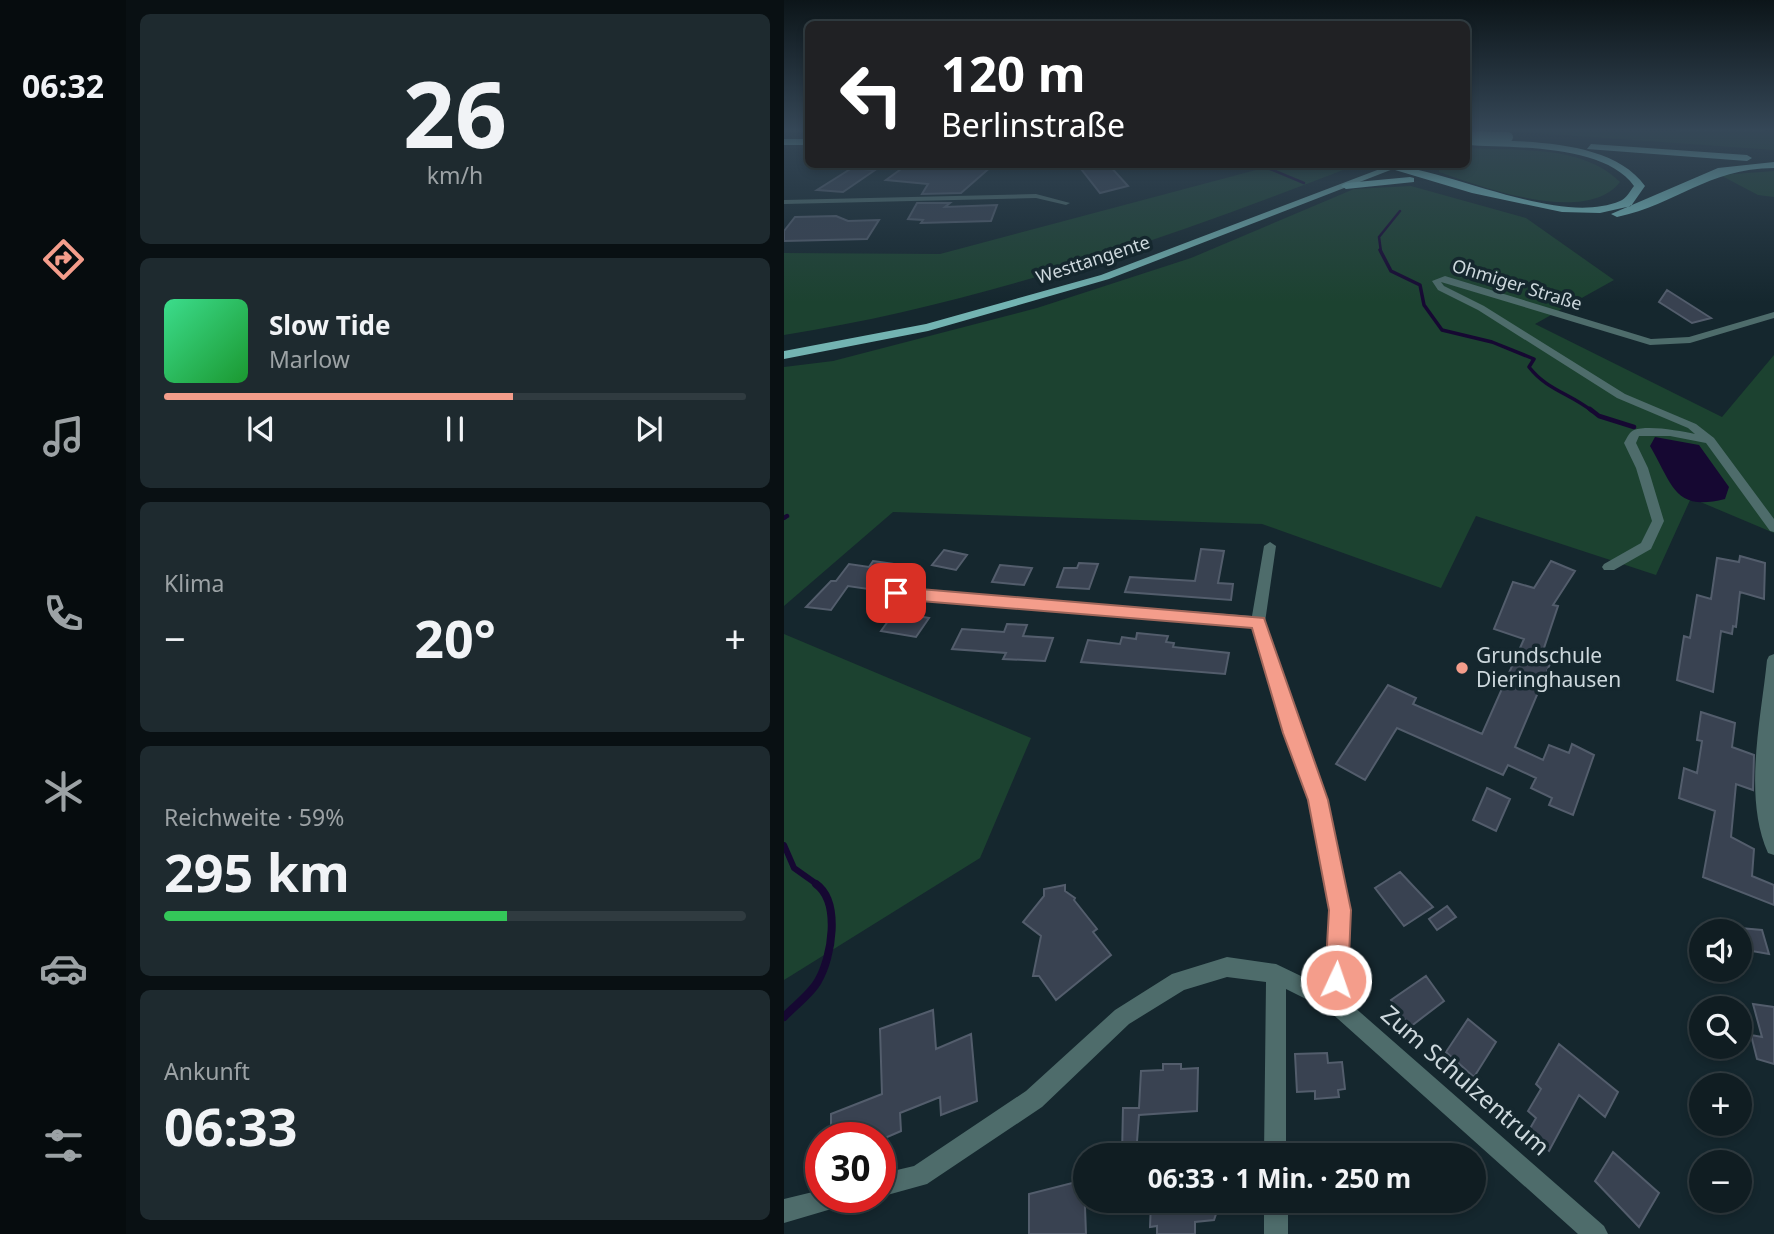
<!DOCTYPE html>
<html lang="de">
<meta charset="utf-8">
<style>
body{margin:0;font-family:"Noto Sans",sans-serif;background:#1e2a2f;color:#f1f3f6;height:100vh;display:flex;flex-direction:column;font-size:26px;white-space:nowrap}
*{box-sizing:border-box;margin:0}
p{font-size:23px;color:#9ca2a5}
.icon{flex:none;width:38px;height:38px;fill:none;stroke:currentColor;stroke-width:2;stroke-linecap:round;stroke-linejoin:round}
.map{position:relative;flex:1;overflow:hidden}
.drawer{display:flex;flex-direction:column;gap:14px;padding:14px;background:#091013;width:658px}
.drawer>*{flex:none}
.guide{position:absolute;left:21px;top:21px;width:665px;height:147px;border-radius:10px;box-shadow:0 4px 10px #0003,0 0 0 2px #303b40;background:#202124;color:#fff;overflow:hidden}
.tools{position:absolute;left:905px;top:919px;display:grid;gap:14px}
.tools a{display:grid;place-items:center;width:63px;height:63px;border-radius:50%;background:#101d22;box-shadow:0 4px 10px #0003,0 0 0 2px #303b40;font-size:35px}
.speed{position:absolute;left:21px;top:1122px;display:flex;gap:14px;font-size:35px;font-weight:700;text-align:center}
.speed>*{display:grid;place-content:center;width:91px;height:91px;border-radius:50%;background:#101d22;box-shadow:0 4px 10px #0003,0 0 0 2px #303b40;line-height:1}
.speed .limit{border:10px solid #d22;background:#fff;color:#111}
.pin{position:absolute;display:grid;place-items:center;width:60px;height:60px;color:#fff;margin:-30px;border-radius:14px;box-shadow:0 4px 10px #0006}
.me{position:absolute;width:77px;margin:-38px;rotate:3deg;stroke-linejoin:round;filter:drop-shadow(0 0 5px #0008)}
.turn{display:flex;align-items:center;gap:24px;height:147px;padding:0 21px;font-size:32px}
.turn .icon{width:91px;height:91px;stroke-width:2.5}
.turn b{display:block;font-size:49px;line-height:60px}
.big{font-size:52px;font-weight:700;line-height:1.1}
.drawer .tile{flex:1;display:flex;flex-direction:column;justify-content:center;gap:10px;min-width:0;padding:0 24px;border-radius:10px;background:#1e2a2f}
.drawer .dial{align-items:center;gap:0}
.dial b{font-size:91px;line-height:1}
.song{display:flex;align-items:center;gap:21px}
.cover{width:84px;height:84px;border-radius:10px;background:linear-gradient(135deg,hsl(150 70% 55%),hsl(130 70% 35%))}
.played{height:7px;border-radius:4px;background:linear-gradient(90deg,#f49d8b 60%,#303b40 60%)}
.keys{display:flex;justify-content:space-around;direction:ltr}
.heat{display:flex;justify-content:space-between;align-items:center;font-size:38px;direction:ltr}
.charge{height:10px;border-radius:5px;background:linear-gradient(90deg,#34c759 59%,#303b40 0)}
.trip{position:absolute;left:289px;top:1143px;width:413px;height:70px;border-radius:35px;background:#101d22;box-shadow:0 4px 10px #0003,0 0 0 2px #303b40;font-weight:700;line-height:70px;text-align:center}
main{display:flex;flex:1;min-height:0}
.menu{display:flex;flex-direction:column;width:126px;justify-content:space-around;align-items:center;background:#060c0e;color:#9ca2a5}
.menu .icon{width:49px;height:49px}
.menu .selected{color:#f49d8b}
.menu b{font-size:32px;color:#f1f3f6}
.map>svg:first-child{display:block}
.green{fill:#1c4230}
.water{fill:#160832}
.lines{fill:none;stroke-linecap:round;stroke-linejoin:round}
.stream-far4{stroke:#160832;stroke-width:2.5}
.stream-far3{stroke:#160832;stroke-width:3.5}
.stream-far2{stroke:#160832;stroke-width:4.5}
.stream-far1{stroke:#160832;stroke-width:6}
.stream{stroke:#160832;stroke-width:8}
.building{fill:#394251;stroke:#535d6c;stroke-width:2}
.minor{fill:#4e6c6b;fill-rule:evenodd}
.tertiary{fill:#4e6c6b;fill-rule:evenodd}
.primary{fill:#73b4b2;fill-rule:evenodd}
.motorway{fill:#82d0cf;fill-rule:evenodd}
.motorway-bridge{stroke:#82d0cf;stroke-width:10}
.route{fill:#f49d8b;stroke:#9f665a;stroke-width:2}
.poi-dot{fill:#f49d8b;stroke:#15272e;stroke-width:2.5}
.labels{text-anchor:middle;stroke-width:7;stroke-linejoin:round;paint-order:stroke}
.far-street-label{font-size:18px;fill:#cdd8dd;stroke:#15272e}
.poi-label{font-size:21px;fill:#cdd8dd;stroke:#15272e;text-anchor:start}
.near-street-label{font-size:24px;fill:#cdd8dd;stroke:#15272e}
</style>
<main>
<nav class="menu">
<b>06:32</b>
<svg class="icon selected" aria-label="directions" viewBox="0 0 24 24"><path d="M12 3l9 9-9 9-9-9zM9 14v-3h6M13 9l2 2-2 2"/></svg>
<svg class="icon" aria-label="music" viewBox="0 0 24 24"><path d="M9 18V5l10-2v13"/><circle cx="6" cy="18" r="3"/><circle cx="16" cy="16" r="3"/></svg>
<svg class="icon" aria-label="phone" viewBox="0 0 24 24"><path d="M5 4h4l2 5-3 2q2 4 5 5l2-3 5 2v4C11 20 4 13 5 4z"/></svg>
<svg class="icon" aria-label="climate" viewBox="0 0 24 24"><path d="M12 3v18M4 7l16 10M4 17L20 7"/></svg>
<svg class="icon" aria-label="car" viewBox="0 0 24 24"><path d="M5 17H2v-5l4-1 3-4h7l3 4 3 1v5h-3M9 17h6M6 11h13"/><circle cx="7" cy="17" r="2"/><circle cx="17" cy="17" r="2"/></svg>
<svg class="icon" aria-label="filters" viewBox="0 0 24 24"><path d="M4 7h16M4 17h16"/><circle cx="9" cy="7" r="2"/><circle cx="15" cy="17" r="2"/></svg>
</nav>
<section class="drawer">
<div class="tile dial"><b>26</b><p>km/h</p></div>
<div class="tile">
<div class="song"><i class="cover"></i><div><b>Slow Tide</b><p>Marlow</p></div></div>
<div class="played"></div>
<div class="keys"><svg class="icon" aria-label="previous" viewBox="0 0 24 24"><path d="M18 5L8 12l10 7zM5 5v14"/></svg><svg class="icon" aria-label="pause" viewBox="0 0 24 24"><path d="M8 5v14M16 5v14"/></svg><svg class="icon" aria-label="next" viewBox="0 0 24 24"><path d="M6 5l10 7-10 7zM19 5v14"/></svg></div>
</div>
<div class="tile"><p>Klima</p>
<div class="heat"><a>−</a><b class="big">20°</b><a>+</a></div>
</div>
<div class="tile"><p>Reichweite · 59%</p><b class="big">295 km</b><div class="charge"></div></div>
<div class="tile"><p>Ankunft</p><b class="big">06:33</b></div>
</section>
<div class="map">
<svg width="990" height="1234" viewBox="0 0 990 1234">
<rect width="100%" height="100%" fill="#15272e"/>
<!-- green -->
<path class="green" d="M727 130 990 132V150L722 131Z
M683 148C732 151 799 144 836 182 802 226 698 187 655 172V165L682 164Z
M470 165H572C387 237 197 304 0 335V253L156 254 487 166Z
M990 171V197L974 195 936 175Z
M627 186 742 218 830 280 751 324 938 417 990 355V533L907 498 872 575 692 516 657 588 478 524 109 512 0 606V367L49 361 253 308 407 258 570 189Z
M0 634 247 738 196 858 0 980Z"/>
<!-- water -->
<path class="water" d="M871 437 915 445 945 487 941 499C890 512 889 485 866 446Z"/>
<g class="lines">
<!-- stream-far4 -->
<path class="stream-far4" d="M474 164 520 183
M597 252 595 237 616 211"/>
<!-- stream-far3 -->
<path class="stream-far3" d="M596 250 607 271 636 285 640 305 658 330 708 342 750 359 745 367C763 390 785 393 808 411"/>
<!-- stream-far2 -->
<path class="stream-far2" d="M806 409 815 416 850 427
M0 518 3 516"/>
<!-- stream-far1 -->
<path class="stream-far1" d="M0 845 10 868 34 885"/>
<!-- stream -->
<path class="stream" d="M0 1017C10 1006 27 994 34 981 48 957 57 902 32 884"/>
</g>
<!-- building -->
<path class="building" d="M124 164 182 168 185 165H209L177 193 138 194 144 184 102 180Z
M294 165H325L344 186 316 193Z
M68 168 91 170 59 192 33 190Z
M133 203H166L161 207 213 205 207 221 137 223 139 220 124 219Z
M52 216 64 221 95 220 83 239 0 241V231L11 217Z
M883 290 927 318 908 323 875 302Z
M417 549 440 551 434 583 449 584 447 600 341 592 346 577 411 581Z
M160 550 183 555 172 570 148 565Z
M956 556 981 563 980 599 956 592 952 627 949 626 948 634 937 631 929 692 893 680 900 636 906 638 913 595 927 599 933 558 955 562Z
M89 561 110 564 91 590 64 586 47 610 22 607 47 581H52L65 564 85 567Z
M767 561 791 571 769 605 774 606 756 660 766 664 731 747 759 760 765 745 785 753 788 744 810 755 789 815 765 805 768 798 747 788 752 778 724 765 719 775 613 728 581 780 552 764 604 685 632 698 629 704 698 734 740 639 710 629 729 582 750 588Z
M295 563 314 564 305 589 273 587 280 568H293Z
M216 565 248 568 240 585 208 582Z
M112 610 129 613 128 615 145 618 132 637 97 631Z
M223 624 243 625 239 636 269 638 261 661 219 659 222 653 168 649 178 629 220 632Z
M353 633 384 636 382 642 390 643 389 647 445 653 441 674 297 662 304 640 336 644 338 637 352 639Z
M917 712 951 723 948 747 970 755 969 790 952 784 947 837 970 849 968 876 990 885V905L919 877 931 811 895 798 900 768 913 773 918 741 913 740Z
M703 788 726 799 712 831 689 820Z
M616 872 649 907 620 926 591 888Z
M281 885V891L291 898 290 900 313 929 309 932 327 955 272 1000 255 976H249L257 936 239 922 260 896V889Z
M663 906 672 917 653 930 645 919Z
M956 928 978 930 985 954 956 949Z
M642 976 660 1001 626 1027 607 1000Z
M969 1004 990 1007V1064L973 1059 967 1035 978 1037Z
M149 1010 152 1049 187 1034 193 1101 157 1115 156 1097 116 1113 117 1131 101 1138H47V1114L98 1094 96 1029Z
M684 1019 712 1042 690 1077 662 1052Z
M775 1044 834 1092 821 1117 795 1095 765 1151 744 1132 752 1118 744 1111 757 1089 752 1084Z
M543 1053 544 1063 558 1062 561 1089 554 1090 555 1097 531 1099V1091L513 1092 511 1054Z
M379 1064H397V1069L414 1068 413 1111 355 1115 352 1155H338L339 1108H355L357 1071 379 1070Z
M829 1152 875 1193 855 1227 811 1181Z
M300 1180 302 1234H245V1194Z
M412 1200 411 1204 429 1202 433 1211 430 1220 411 1222V1234H373V1226L366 1227 367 1202Z"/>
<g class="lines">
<!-- minor -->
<path class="minor" d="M252 194 286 203 282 205 252 198 0 204V200Z
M661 276 867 339 905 337 990 312V318L906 343 866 345 657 282 660 286 700 306 841 394 912 424 930 438 990 519V532L986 531 922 443 886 436H855L852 443 864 468 880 521 867 549 830 570H820L818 567 820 564 857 543 868 521 852 468 840 443C843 438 845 432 850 430 865 425 896 431 911 434L904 428 833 398 694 310 654 290 648 281Z
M486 542 492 546 481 622 516 733 542 800 565 910 561 999 820 1226 824 1234H794L544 1010 502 989V1155H480L482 982 443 977 400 990 345 1024 258 1107 143 1184 96 1197H95L96 1174 130 1166 242 1091 331 1010 388 974 443 957 492 964 542 988 547 910 526 800 500 733 468 627 112 598 107 597 105 593 107 589 112 588 468 616 480 546Z
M990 654V855L984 853C959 797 977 719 983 660L985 656Z
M37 1190V1197H65L61 1205 0 1223V1199Z
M480 1200H504V1234H480Z"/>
<!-- tertiary -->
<path class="tertiary" d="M891 130H982L979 132H894Z"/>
<!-- primary -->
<path class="primary" d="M682 130H693L682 134Z
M609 164H622L325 279 144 331 0 359V351L142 324 317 275Z"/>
<!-- motorway -->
<path class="motorway" d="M0 139H24V145H0Z
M682 139C737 142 827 138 861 186L847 206 816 213 778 212 688 193 591 164C659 164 771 228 836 201 842 199 846 191 850 186 820 144 730 148 682 145Z
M807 144 963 155 968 158 963 161 803 149Z
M990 162V168C922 169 894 204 833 217L827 214 934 168Z
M626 177 630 178V182L562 189 557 186 562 183Z"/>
<!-- motorway-bridge -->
<path class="motorway-bridge" d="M686 136 724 137"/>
</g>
<!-- sky -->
<linearGradient id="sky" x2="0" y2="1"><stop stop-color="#0c1519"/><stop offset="0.43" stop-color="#354757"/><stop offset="1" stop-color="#354757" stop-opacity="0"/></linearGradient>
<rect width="990" height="302" fill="url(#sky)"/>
<!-- route -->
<path class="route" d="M112 587 480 618 544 800 567 910 564 980 560 988 552 991 544 988 541 980 545 910 524 800 499 733 468 628 112 599 104 593Z"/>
<!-- markers -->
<circle class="poi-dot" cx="678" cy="668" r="7"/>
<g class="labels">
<!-- far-street labels -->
<g class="far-street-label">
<text transform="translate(309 260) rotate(-18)" y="6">Westtangente</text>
<text transform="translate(733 285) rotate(17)" y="6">Ohmiger Straße</text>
</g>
<!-- poi labels -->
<g class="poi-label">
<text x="692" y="663">Grundschule<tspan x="692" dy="24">Dieringhausen</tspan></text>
</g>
<!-- near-street labels -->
<g class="near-street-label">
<text transform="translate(681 1081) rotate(41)" y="8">Zum Schulzentrum</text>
</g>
</g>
</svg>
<div class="tools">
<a><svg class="icon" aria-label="sound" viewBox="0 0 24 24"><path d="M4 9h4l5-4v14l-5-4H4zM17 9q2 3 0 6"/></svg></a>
<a><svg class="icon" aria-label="search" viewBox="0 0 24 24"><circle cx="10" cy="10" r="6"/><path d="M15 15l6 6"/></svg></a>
<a>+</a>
<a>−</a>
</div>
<div class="speed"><div class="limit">30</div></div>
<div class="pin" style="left:112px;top:593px;background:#d93025"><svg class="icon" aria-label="arrive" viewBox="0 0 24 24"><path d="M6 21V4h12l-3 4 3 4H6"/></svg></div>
<svg class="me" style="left:552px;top:980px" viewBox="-20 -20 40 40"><circle r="17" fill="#f49d8b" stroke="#fff" stroke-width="3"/><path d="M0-11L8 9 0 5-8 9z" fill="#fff"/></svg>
<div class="trip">06:33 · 1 Min. · 250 m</div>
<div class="guide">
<div class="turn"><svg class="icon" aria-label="left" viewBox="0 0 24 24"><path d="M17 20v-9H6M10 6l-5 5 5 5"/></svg><div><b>120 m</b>Berlinstraße</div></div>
</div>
</div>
</main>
